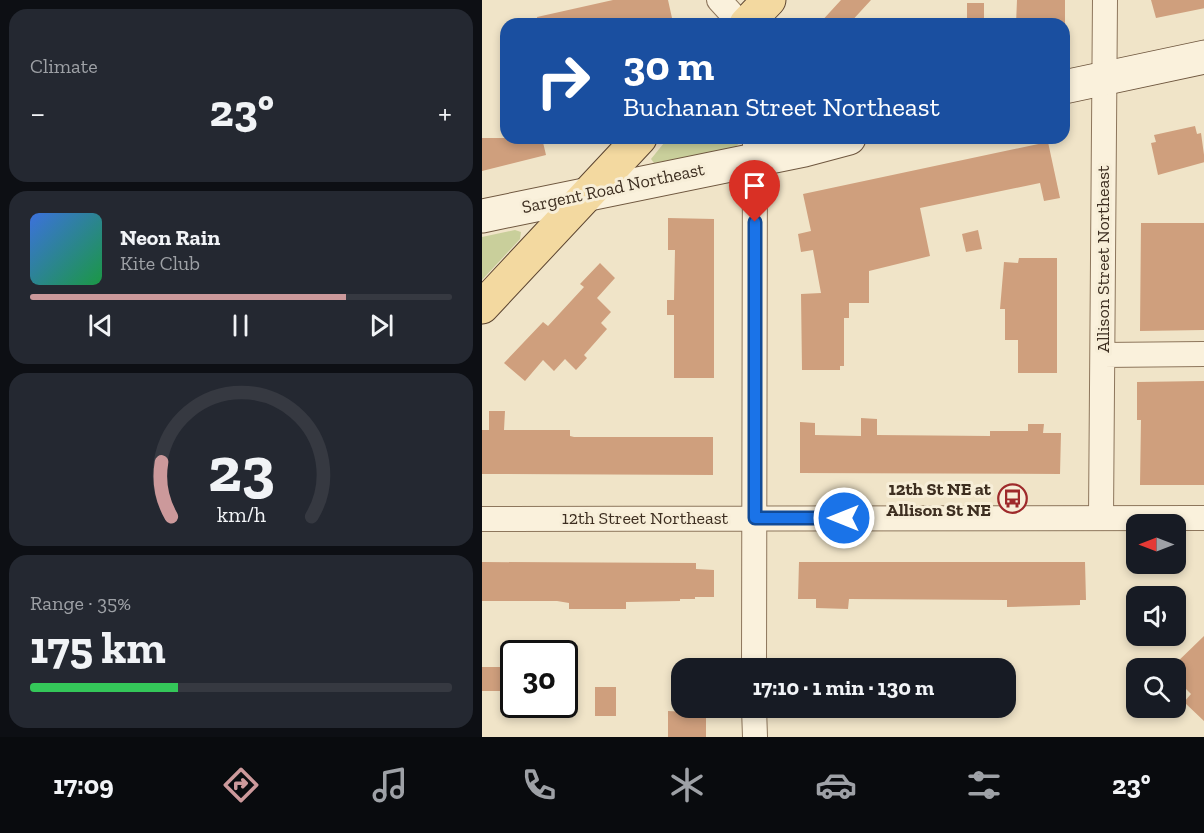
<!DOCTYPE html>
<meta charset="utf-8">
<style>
body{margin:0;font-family:"Zilla Slab",serif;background:#242831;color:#f1f3f6;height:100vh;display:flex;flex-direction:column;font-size:22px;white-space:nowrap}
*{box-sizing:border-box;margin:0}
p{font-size:20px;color:#9ea1a6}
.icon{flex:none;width:33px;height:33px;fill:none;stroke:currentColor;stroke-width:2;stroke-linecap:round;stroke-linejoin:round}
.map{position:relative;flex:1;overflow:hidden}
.details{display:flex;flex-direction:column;gap:9px;padding:9px;background:#0d0f14;width:482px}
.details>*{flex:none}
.guide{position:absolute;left:18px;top:18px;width:570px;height:126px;border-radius:18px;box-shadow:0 3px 9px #0003;background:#1a4fa0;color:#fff;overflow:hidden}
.needle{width:39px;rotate:270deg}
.fabs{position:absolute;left:644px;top:514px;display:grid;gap:12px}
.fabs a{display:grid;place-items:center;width:60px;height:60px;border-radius:12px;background:#171b24;box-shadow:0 3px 9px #0003;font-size:30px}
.speed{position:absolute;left:18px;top:640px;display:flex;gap:12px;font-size:30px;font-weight:700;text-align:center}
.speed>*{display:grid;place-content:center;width:78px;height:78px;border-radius:50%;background:#171b24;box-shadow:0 3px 9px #0003;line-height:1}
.speed .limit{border:3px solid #111;border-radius:9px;background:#fff;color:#111}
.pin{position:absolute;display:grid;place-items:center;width:51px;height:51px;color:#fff;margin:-62px -26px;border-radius:50% 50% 50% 0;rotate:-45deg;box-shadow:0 0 6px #0007}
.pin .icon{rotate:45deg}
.me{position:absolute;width:66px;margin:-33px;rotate:270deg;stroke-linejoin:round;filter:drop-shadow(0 0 4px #0008)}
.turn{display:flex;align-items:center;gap:21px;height:126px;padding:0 24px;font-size:27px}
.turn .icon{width:78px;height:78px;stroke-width:2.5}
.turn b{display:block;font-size:42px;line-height:51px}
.big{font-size:45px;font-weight:700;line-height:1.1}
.details .tile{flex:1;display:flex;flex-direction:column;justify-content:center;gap:9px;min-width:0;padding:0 21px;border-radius:18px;background:#242831}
.details .dial{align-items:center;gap:0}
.dial svg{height:156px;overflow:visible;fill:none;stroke:#363941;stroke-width:7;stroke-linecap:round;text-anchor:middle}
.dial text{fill:#f1f3f6;stroke:none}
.song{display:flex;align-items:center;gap:18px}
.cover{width:72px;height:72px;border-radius:9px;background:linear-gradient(135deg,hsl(220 70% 55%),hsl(140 70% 35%))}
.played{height:6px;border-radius:3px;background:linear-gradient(90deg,#cc999b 75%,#363941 75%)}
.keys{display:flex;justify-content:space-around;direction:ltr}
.heat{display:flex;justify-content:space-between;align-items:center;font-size:33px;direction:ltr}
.charge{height:9px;border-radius:4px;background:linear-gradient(90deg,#34c759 35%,#363941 0)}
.trip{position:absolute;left:189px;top:658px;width:345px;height:60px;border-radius:18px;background:#171b24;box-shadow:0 3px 9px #0003;font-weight:700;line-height:60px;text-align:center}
.dock{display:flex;height:96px;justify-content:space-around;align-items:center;background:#090b0e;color:#9ea1a6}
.dock .icon{width:42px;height:42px}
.dock .selected{color:#cc999b}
.dock b{font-size:27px;color:#f1f3f6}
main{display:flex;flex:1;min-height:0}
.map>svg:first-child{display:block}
.green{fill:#c9cf9b}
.building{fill:#cf9f7d}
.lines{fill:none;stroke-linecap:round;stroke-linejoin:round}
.street-casing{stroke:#8d765c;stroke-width:26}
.secondary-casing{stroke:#6f573f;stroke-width:35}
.primary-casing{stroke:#5b4430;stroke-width:35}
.street{stroke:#faf1dc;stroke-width:24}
.secondary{stroke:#faf1dc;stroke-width:33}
.primary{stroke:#f3d9a0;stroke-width:33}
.route-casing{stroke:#114b97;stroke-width:15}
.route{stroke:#1a73e8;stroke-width:10}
.labels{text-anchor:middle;stroke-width:6;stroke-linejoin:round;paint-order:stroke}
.street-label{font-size:18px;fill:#3d2e20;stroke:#f7eed8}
.poi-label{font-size:18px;font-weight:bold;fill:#3d2e20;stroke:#f7eed8;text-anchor:end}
</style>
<main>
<section class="details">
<div class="tile"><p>Climate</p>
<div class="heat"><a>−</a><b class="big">23°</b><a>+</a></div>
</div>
<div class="tile">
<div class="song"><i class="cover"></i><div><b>Neon Rain</b><p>Kite Club</p></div></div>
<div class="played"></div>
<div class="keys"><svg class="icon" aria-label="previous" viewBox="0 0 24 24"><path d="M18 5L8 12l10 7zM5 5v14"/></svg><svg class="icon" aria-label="pause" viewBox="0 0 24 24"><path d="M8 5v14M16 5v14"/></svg><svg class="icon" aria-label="next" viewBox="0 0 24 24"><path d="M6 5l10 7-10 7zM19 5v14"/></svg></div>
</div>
<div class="tile dial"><svg viewBox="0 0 100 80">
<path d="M14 69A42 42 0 1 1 86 69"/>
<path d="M14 69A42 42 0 0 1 9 41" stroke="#cc999b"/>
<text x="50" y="56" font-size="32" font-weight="700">23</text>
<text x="50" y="72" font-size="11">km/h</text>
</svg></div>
<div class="tile"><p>Range · 35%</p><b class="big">175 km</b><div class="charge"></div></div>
</section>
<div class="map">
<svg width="723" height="737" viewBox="0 0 723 737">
<rect width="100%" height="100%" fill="#f0e4c8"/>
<!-- green -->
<path class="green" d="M186 138H260V141L252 148 172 163 169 159Z
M33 230 39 232 38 239 0 280V237Z"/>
<!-- building -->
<path class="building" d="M131 0H186L190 18 179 21 180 24H56L55 17Z
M359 0H389L367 24H337Z
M535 0H583V24H534Z
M669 0H723V8L674 18Z
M485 3H502V24H485Z
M713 126 715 134 719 133 723 162 676 175 669 143 674 142 672 135Z
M0 138H60L64 155 0 171Z
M566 142 578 198 562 201 558 183 438 208 448 256 387 271V303H367V318H362V366H358V370H320L319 294 339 293 331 250 319 252 316 234 329 231 321 194Z
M186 218 232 219V378H192V315H185V300H192L193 250H186Z
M659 223H723V330L658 331Z
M496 230 500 249 484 252 480 234Z
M537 258H575V373H536V340H523V309H518L522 262 536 263Z
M118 263 133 278 115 298 129 312 119 323 125 329 102 355 105 358 94 370 83 359 72 371 61 360 43 381 22 363 61 322 66 326 102 287 98 284Z
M723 381V485H658L659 420H655V382Z
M7 411H23L22 430H88V436L92 437H231V475L0 474V430H7Z
M379 418 395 419V435L508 436V431H546V424H562L561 433H579L578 474 318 473V422L333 423V435L379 436Z
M0 562 214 563V569L232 570V597H213V599H198V601L144 602V609H87V603L75 601H0Z
M317 562H603L604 600H598V605L525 607V600L367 599 366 609 334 608V599H316Z
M723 635V722L702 702 709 694 693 678V669H688Z
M0 667H19V691H0Z
M113 687H134V716H113Z
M186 711 224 713V737H186Z"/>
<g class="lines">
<defs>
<path id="street" d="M237 0 259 24
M621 355 723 354
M619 518 623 0
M0 519 723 518
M272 669 273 138
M272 708 273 737"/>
<path id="secondary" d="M582 87 723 57
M0 216 322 150 367 138"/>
<path id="primary" d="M264 24 287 0
M0 307 158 138"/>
</defs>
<!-- street casing -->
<use href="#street" class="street-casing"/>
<!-- secondary casing -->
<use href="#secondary" class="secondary-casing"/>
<!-- primary casing -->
<use href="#primary" class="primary-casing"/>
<!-- street -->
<use href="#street" class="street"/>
<!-- secondary -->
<use href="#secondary" class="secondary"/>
<!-- primary -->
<use href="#primary" class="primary"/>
</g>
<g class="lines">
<defs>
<path id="route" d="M273 222V518H362"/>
</defs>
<!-- route casing -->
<use href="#route" class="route-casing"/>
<!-- route -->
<use href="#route" class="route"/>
</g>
<!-- icons -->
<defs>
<symbol id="bus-ring" viewBox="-11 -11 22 22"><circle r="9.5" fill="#f7eed8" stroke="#9e2a2b" stroke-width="1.5"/><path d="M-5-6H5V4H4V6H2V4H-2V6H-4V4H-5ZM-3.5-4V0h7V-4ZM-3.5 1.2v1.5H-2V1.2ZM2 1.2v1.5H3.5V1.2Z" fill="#9e2a2b"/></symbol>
</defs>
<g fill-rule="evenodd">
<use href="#bus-ring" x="514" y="482" width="33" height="33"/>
</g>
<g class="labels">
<!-- street labels -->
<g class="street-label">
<text transform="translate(131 188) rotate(-12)" y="6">Sargent Road Northeast</text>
<text transform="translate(621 259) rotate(-90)" y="6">Allison Street Northeast</text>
<text x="163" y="524">12th Street Northeast</text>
</g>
<!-- poi labels -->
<g class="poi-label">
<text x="509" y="495">12th St NE at<tspan x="509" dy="21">Allison St NE</tspan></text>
</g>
</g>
</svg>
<div class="fabs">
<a><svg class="needle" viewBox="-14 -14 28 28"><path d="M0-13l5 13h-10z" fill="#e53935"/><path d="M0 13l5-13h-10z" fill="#9ea1a6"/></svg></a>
<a><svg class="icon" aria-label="sound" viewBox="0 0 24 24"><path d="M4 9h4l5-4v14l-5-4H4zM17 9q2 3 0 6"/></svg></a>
<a><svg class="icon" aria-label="search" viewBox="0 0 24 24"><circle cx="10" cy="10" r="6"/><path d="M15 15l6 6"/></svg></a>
</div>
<div class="speed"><div class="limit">30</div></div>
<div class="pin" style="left:273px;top:222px;background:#d93025"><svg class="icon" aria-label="arrive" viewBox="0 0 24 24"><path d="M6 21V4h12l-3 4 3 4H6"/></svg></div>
<svg class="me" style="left:362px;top:518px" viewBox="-20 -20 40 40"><circle r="17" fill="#1a73e8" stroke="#fff" stroke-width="3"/><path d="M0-11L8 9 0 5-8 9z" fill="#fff"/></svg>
<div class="trip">17:10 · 1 min · 130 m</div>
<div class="guide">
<div class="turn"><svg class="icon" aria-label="right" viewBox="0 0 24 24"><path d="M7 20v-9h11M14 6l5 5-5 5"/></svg><div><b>30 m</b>Buchanan Street Northeast</div></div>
</div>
</div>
</main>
<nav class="dock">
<b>17:09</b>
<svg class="icon selected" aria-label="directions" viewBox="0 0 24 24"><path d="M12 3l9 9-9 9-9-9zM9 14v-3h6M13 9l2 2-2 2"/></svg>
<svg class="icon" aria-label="music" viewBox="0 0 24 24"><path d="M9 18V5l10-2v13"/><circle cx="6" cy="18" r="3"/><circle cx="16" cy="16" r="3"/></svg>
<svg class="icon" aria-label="phone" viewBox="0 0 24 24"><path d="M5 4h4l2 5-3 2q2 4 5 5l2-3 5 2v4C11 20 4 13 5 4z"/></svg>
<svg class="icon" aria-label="climate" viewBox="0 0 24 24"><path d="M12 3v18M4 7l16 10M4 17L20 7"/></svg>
<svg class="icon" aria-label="car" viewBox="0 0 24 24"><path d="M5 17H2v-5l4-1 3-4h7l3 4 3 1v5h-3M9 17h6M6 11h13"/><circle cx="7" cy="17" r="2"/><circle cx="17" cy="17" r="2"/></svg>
<svg class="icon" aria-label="filters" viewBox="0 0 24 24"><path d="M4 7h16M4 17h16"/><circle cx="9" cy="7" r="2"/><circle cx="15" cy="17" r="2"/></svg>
<b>23°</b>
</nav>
